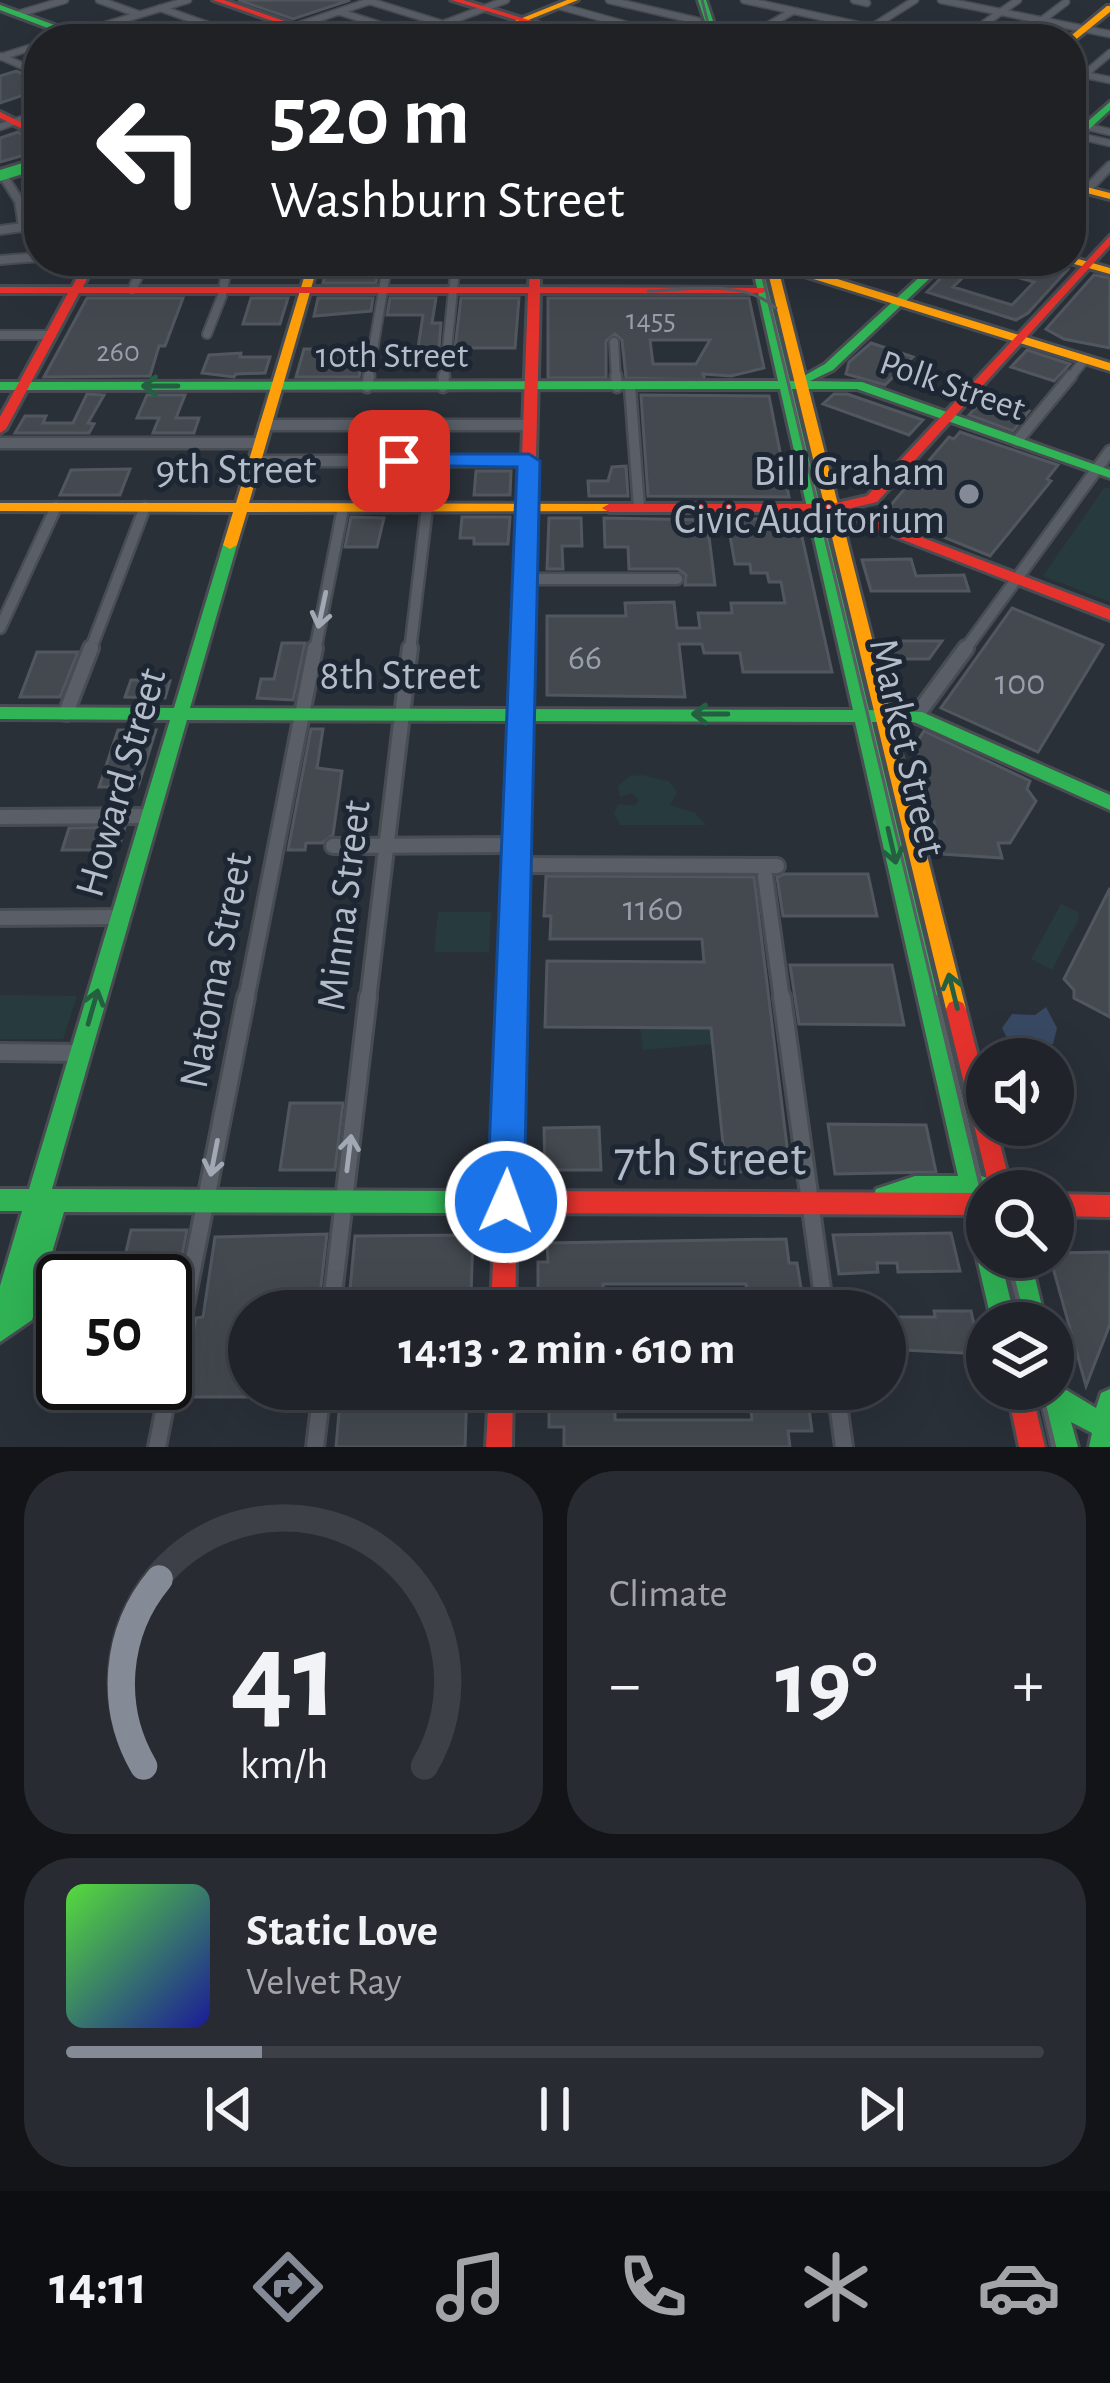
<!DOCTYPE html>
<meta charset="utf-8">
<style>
body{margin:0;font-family:"Alegreya Sans",sans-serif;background:#282c32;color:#f1f3f6;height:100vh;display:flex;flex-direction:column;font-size:45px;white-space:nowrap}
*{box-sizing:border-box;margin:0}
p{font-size:39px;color:#a2a4a8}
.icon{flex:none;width:66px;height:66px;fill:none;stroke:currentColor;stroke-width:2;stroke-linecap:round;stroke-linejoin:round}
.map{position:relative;height:1447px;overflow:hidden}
.panel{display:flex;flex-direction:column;gap:24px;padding:24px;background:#121417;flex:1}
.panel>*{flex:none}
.hud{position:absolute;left:24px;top:24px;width:1062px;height:252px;border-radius:48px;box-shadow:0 12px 48px #0002,0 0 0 3px #3d4147;background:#202124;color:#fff;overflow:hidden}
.buttons{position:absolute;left:966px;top:1038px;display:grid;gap:24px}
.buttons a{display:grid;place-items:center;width:108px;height:108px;border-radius:50%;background:#20242a;box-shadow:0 12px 48px #0002,0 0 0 3px #3d4147;font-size:60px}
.speed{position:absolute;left:36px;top:1254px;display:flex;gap:24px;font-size:60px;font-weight:700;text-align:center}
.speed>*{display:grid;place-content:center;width:156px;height:156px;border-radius:50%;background:#20242a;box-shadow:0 12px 48px #0002,0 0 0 3px #3d4147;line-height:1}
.speed .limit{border:6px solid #111;border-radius:18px;background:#fff;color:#111}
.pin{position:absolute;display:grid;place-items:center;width:102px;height:102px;color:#fff;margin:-51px;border-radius:24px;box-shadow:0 6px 18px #0006}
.me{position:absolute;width:132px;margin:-66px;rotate:2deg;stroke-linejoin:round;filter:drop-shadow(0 0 9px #0008)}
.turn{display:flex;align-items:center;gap:42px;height:252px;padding:0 48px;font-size:54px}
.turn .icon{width:156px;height:156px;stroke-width:2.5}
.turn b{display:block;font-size:84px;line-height:102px}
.big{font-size:90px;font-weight:700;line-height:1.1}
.panel .card{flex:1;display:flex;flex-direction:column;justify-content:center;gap:18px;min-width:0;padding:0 42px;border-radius:48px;background:#282c32}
.panel .dial{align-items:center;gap:0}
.dial svg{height:312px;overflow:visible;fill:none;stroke:#3d4147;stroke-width:7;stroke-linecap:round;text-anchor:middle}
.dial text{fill:#f1f3f6;stroke:none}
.song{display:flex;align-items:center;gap:36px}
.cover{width:144px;height:144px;border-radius:18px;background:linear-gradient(135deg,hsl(110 70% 55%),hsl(240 70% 35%))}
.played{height:12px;border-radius:6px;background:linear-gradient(90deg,#848b96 20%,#3d4147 20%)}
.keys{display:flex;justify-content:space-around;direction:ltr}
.heat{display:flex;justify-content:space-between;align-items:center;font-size:66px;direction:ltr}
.panel .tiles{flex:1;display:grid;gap:24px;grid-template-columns:1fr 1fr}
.card:last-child{grid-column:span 2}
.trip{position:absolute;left:228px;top:1290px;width:678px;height:120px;border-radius:60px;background:#20242a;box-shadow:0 12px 48px #0002,0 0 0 3px #3d4147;font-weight:700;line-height:120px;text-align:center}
.dock{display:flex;height:192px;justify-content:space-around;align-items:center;background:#0d0e11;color:#a2a4a8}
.dock .icon{width:84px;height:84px}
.dock .current{color:#848b96}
.dock b{font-size:54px;color:#f1f3f6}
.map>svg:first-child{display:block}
.green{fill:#273a3e}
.water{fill:#384963}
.building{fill:#444950;stroke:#52575f;stroke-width:3;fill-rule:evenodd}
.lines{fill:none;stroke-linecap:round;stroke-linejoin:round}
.street-far4-casing{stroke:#484c53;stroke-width:9}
.street-far3-casing{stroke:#484c53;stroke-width:12}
.street-far2-casing{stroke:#484c53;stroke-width:15}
.street-far1-casing{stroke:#484c53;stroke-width:20}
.street-casing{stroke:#484c53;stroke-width:22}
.fast-casing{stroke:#484c53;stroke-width:6}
.slow-casing{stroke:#484c53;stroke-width:6}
.jam-casing{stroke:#484c53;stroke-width:6}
.street-far4{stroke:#5a5e66;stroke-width:6}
.street-far3{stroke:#5a5e66;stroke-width:8}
.street-far2{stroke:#5a5e66;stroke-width:10}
.street-far1{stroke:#5a5e66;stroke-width:14}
.street{stroke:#5a5e66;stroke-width:16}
.fast{fill:#30b455;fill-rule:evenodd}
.slow{fill:#ff9f0a;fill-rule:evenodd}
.jam{fill:#e5322d;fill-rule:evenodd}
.tram-far1{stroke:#595d64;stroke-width:3}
.tram{stroke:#595d64;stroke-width:4.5}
.slow-bridge-casing{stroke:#474c53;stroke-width:14;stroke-linecap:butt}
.slow-bridge{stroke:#ff9f0a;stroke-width:10}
.oneway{stroke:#255f41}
.oneway2{stroke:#a2a9b5}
.route{fill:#1a73e8;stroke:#114b97;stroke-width:3}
.poi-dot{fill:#848b96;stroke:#1d2633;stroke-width:4.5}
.labels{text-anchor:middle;stroke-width:10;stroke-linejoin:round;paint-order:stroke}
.far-number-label{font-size:30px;fill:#989fab}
.far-street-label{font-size:36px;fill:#b4bcc9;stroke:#1d2633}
.number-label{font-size:36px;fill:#989fab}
.street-label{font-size:42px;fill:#b4bcc9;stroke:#1d2633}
.poi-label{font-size:42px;fill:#b4bcc9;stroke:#1d2633;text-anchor:end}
.near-street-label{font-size:51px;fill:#b4bcc9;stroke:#1d2633}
</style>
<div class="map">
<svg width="1110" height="1447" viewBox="0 0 1110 1447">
<rect width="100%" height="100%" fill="#2a3038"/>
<!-- green -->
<path class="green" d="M1104 488H1110V602L1043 576Z
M643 775 670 782 677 793 670 805 695 813 706 825H620L614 813 619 804 634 806 639 801 632 793 620 797 618 786 630 776Z
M1061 904 1078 912 1079 918 1052 970 1031 959Z
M438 912H491L489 952H434Z
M0 995 77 996 63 1039H0Z
M640 1027 711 1028 713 1044 643 1050Z"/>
<!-- water -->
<path class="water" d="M1046 1007 1057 1028 1053 1044 1037 1048 1039 1059H1018L1002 1028 1012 1014 1035 1015Z"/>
<!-- building -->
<path class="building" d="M238 0H350L293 19Z
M16 71 39 80V90L0 103V76Z
M18 132 39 145V151L0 162V138Z
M1054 261 1068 269 1028 313 1016 320 927 292 957 262ZM975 266 1006 274 1034 282 1012 305 953 287Z
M328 264H379L376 283H323Z
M1094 275 1110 278V348L1064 339 1046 329Z
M87 298H183L165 346H159L150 376 44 377Z
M251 298H288L280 324H243Z
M318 298H373L371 311 314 316Z
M390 298H436L432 323H441L439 348H418L423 315H387Z
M461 298H519L515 348H455Z
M548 298H749L764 368 731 376 703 374 705 380 626 378 622 340 615 334 606 341V378H548ZM650 340H710L696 364H653Z
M871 343 913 357 885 385 846 374 849 362Z
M304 349H365L359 377H296Z
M1027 350 1070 364 1054 381 1011 367Z
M241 353 240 357H270L265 373 236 374 234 377 202 373 209 355Z
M87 394 104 395 88 423 94 424 89 433H15L25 416H46L43 423H73Z
M834 394H847L923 420 909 435 823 404Z
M147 395H185L176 418H199L194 433H153L159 418H137Z
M641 395 769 396 789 497 648 496Z
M986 396 1029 411 1013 431 969 415Z
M960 432 1058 465 1047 479 1051 481 990 556 884 513 949 437 954 439Z
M626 466 628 496H589L588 481H608L612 467Z
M130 469 120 495H60L71 470Z
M476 471H511L510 495H474Z
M351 517 384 518 377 547H345Z
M462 517H510L508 544H474V538H460Z
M549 518H581L582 546H562L563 569H547Z
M604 518 707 520 715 585H685L686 575 678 569H629L628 547H605Z
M727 519H798L832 672H743L740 653H704L702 644H679L685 697 547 695V616H626L625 603 674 602 677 628H700L698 613H732L731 603H785L781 582H769L767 573H751L750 564H735Z
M911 559 916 576 964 575 969 591H871L862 560Z
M1012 608 1103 645 1038 752 941 708Z
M883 641H942L929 659H888Z
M282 643H305L293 700 257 698 261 679H274Z
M37 652H78L60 697H20Z
M131 680H151L170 681 165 698 125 697Z
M311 729H323L317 768 342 771 333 835 322 843H306L305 850H288Z
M118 730H156L138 787H99Z
M924 731 1030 781 1027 789 1036 801 1010 843H998L1002 858 942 854 915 745Z
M125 827 118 850H62L69 828Z
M784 874H868L877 916H783L777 877Z
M546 876 754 877 790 1171 726 1172 711 1028 545 1027 547 961 704 962 702 939H550L551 916H544Z
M1110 888V1017L1074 998V990L1064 979Z
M790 965H892L904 1025 799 1024Z
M290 1103H343L335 1170H280Z
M828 1124 926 1125 936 1172 835 1174Z
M599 1127 601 1170H545L544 1128Z
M131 1230H187L175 1290H165V1281H125L126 1274H121Z
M951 1233 960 1271 898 1272 897 1263H877L878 1272 839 1274 833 1235Z
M327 1234 318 1311H249V1397H181L196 1318 203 1317 215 1237Z
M473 1235 471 1296 408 1297 407 1311H348L355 1236Z
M786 1239 789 1263H797L803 1301H795L796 1311H749L746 1284H603L604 1311H548V1300H538V1262H548L547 1243Z
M1110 1252V1324L1086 1386 1050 1257 1053 1253Z
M934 1311H971L981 1354 885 1349V1317H935Z
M341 1389H467L465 1447H336Z
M539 1389H607L608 1409H615V1420H752L751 1411H759L757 1389H815L818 1409H809L812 1431H788L790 1447H564V1427H549V1408L539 1409Z"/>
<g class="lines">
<defs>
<path id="street-far4" d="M99 0 138 14
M609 0 698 21
M744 0 922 39
M854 0 867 3
M941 0 1110 34
M369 1 443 24 506 0
M559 6 674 38 701 33
M160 8 247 39
M340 12 424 39
M18 14 65 0
M120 21 170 39
M59 39 188 0
M258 39 373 0
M744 39 793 11
M853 39 915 0
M962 39 1018 0
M1017 39 1066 2
M0 56 39 73
M1 57 39 45
M1071 72 1110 80
M1071 86 1110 53
M1071 123 1110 132
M0 127 39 113
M1071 134 1110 143"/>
<path id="street-far3" d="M4 177 19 201 23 227
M1071 206 1110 166
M0 230 39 225
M0 260 39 257
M132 290 145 261
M207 334 222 296 228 261
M0 335H52
M614 342 616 379
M368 379 388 261
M444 379 456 261
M1069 379 1085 359"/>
<path id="street-far2" d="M616 376 617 387
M367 387 369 376
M443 387 444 376
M630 387 639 507
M264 425H530
M1017 441 1071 376
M0 443H259
M254 461H529
M525 579H677
M0 628 56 507
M90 651 145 507
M315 651 343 508
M410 651 427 507
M964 651 1110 451"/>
<path id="street-far1" d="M66 713 91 648
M916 716 966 648
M0 817 149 816
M333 846 517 845
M518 865 777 866
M765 876 782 1000
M0 918 120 917
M246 1000 315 648
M368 1000 410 648"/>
<path id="street" d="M782 997 825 1311
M0 1052 80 1053
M331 1311 368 997
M836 1389 844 1447
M157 1447 246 997
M315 1447 322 1389"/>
<path id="fast" d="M698 0H706L719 39H711Z
M0 5 87 37 88 39H77L0 10Z
M1110 102V110L1085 133H1079V129Z
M39 158V169L0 181V170Z
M751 261H761L790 381H795L825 364 937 261H948L833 370 810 381 862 382 1110 470V478L857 389H792L869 710 922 712 1110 795V810L914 722H872L981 1176 991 1179 994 1187 993 1191H987L986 1197 987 1257H1000L1016 1323H992L963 1198H915L884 1208 876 1205 873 1197 876 1189 915 1176H958L855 722 187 720 52 1189 462 1191 470 1194 473 1202 470 1210 462 1213 64 1212 32 1320 0 1342V1286L22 1211H0V1189H29L170 720 0 719V707L174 708 223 545 230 541 237 545 190 708 853 710 780 389 0 390V382L778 381Z
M1006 1257H1030L1046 1323H1022Z
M1053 1378 1060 1381 1063 1388 1096 1408 1101 1393 1110 1389V1447H1089L1092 1433 1071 1422 1078 1447H1052L1039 1390 1053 1389Z"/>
<path id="slow" d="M567 0H578L481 39H470Z
M1107 6H1110V12L1074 41 1067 39Z
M557 35 560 39H523L527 37Z
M1079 129 1087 131 1071 144V136Z
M1071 183 1110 193V199L1071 189Z
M1071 257 1110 268V274L1067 262 1071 261Z
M309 261H319L249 503 609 504 614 505V511L247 512 237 545 230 549 223 545 233 512 0 511V503H236Z
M763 261H779L1110 363V371L778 268 966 1009 963 1015 956 1018 949 1015 946 1009 766 264Z"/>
<path id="jam" d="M213 0H224L336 39H324Z
M451 0H463L585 37 578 39Z
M0 112 39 131V137L0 118Z
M1110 236V245L877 502 847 509 1110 609V620L831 512H609L602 508 609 504H832L867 496Z
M86 261H96L83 287H529L530 261H540V287L766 288 768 290 762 293H540L518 1191 986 1193 987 1215 517 1213 515 1311H491L495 1213H462L454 1210 451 1202 454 1194 462 1191H495L528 293H79L6 429 0 433V417L68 293H0V287H72Z
M956 1000 963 1003 966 1009 987 1092V1125H995L1012 1191H990L946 1009 949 1003Z
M1053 1194 1110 1195V1217L1053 1216Z
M489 1389H513L512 1447H486Z
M1007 1389H1031L1045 1447H1019Z"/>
</defs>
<!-- street-far4 casing -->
<use href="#street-far4" class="street-far4-casing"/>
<!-- street-far3 casing -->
<use href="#street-far3" class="street-far3-casing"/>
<!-- street-far2 casing -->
<use href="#street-far2" class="street-far2-casing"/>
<!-- street-far1 casing -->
<use href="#street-far1" class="street-far1-casing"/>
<!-- street casing -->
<use href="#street" class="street-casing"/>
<!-- fast casing -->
<use href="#fast" class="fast-casing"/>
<!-- slow casing -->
<use href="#slow" class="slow-casing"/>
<!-- jam casing -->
<use href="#jam" class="jam-casing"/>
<!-- street-far4 -->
<use href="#street-far4" class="street-far4"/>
<!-- street-far3 -->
<use href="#street-far3" class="street-far3"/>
<!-- street-far2 -->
<use href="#street-far2" class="street-far2"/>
<!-- street-far1 -->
<use href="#street-far1" class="street-far1"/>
<!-- street -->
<use href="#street" class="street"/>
<!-- fast -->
<use href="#fast" class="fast"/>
<!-- slow -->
<use href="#slow" class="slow"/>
<!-- jam -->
<use href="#jam" class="jam"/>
<!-- tram-far1 -->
<path class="tram-far1" d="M702 0 712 39
M759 261 936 1000
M648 291C688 290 744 279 776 308"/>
<!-- tram -->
<path class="tram" d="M936 997 987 1211
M1007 1257 1024 1323
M1040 1389 1054 1447"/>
<defs>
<path id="slow-bridge" d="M557 37 637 38"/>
</defs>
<!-- slow-bridge casing -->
<use href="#slow-bridge" class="slow-bridge-casing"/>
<!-- slow-bridge -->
<use href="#slow-bridge" class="slow-bridge"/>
</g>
<!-- one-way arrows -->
<defs><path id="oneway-shaft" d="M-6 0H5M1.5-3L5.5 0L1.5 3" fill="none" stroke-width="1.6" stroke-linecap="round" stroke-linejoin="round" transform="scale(3)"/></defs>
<g class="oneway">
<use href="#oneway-shaft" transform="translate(160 386) rotate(-180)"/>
<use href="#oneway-shaft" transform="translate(710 714) rotate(180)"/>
<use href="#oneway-shaft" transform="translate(892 846) rotate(77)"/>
<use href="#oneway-shaft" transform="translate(953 991) rotate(-104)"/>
<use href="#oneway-shaft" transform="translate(93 1007) rotate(-74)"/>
</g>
<g class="oneway2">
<use href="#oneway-shaft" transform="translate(322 610) rotate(102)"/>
<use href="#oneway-shaft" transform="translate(349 1153) rotate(-83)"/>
<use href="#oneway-shaft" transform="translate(214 1158) rotate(101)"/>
</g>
<!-- route -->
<path class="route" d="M399 454H529L540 461 524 1202 519 1215 506 1220 492 1215 487 1202 517 467 391 465V456Z"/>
<!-- markers -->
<circle class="poi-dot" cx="969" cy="494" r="12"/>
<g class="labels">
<!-- far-number labels -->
<g class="far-number-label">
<text x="651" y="329">1455</text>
<text x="118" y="361">260</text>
</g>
<!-- far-street labels -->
<g class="far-street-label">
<text x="392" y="367">10th Street</text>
<text transform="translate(953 384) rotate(19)" y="13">Polk Street</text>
</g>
<!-- number labels -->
<g class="number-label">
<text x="585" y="669">66</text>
<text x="1020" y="694">100</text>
<text x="653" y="920">1160</text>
</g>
<!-- street labels -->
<g class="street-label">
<text x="236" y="483">9th Street</text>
<text x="400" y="689">8th Street</text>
<text transform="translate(909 747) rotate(77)" y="15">Market Street</text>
<text transform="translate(119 782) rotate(-74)" y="15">Howard Street</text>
<text transform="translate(342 905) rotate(-83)" y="15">Minna Street</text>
<text transform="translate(214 970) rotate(-79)" y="15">Natoma Street</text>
</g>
<!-- poi labels -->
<g class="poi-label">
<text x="945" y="485">Bill Graham<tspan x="945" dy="48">Civic Auditorium</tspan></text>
</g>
<!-- near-street labels -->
<g class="near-street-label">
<text x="710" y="1175">7th Street</text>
</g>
</g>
</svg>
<div class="buttons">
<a><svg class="icon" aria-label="sound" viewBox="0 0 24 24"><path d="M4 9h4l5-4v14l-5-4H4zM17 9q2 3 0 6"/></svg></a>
<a><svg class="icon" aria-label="search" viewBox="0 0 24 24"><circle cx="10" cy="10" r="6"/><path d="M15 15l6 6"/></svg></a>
<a><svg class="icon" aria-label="layers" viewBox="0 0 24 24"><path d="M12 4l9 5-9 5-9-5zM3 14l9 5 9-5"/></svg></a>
</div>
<div class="speed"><div class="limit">50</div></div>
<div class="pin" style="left:399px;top:461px;background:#d93025"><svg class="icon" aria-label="arrive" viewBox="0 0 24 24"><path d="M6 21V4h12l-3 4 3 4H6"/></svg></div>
<svg class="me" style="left:506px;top:1202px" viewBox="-20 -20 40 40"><circle r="17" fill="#1a73e8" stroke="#fff" stroke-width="3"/><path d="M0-11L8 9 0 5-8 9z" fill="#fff"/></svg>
<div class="trip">14:13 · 2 min · 610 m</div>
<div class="hud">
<div class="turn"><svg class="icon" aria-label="left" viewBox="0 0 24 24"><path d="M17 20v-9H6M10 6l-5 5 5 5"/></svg><div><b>520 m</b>Washburn Street</div></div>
</div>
</div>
<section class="panel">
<div class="tiles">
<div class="card dial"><svg viewBox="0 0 100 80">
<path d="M14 69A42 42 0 1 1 86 69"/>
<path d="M14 69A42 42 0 0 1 18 21" stroke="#848b96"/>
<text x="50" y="56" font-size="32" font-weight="700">41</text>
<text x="50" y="72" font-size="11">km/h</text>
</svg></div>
<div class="card"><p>Climate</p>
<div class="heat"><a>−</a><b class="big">19°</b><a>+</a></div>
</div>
<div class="card">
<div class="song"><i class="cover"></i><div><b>Static Love</b><p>Velvet Ray</p></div></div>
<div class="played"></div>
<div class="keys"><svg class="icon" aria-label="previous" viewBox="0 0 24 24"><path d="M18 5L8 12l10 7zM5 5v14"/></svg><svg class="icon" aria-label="pause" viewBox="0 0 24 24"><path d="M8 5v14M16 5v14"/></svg><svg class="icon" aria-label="next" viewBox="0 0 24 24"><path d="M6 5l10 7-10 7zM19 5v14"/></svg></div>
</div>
</div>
</section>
<nav class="dock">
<b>14:11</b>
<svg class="icon current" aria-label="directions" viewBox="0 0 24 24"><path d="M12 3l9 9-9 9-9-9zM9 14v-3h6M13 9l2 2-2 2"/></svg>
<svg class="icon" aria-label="music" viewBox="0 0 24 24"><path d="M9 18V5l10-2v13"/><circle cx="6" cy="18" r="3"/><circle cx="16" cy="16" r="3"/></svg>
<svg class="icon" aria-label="phone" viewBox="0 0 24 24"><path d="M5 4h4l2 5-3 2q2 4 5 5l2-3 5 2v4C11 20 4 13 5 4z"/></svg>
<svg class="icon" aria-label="climate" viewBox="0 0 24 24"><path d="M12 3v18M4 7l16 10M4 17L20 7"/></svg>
<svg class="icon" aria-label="car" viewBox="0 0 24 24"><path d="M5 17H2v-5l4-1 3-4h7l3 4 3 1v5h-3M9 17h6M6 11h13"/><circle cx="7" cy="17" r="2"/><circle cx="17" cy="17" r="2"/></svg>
</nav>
